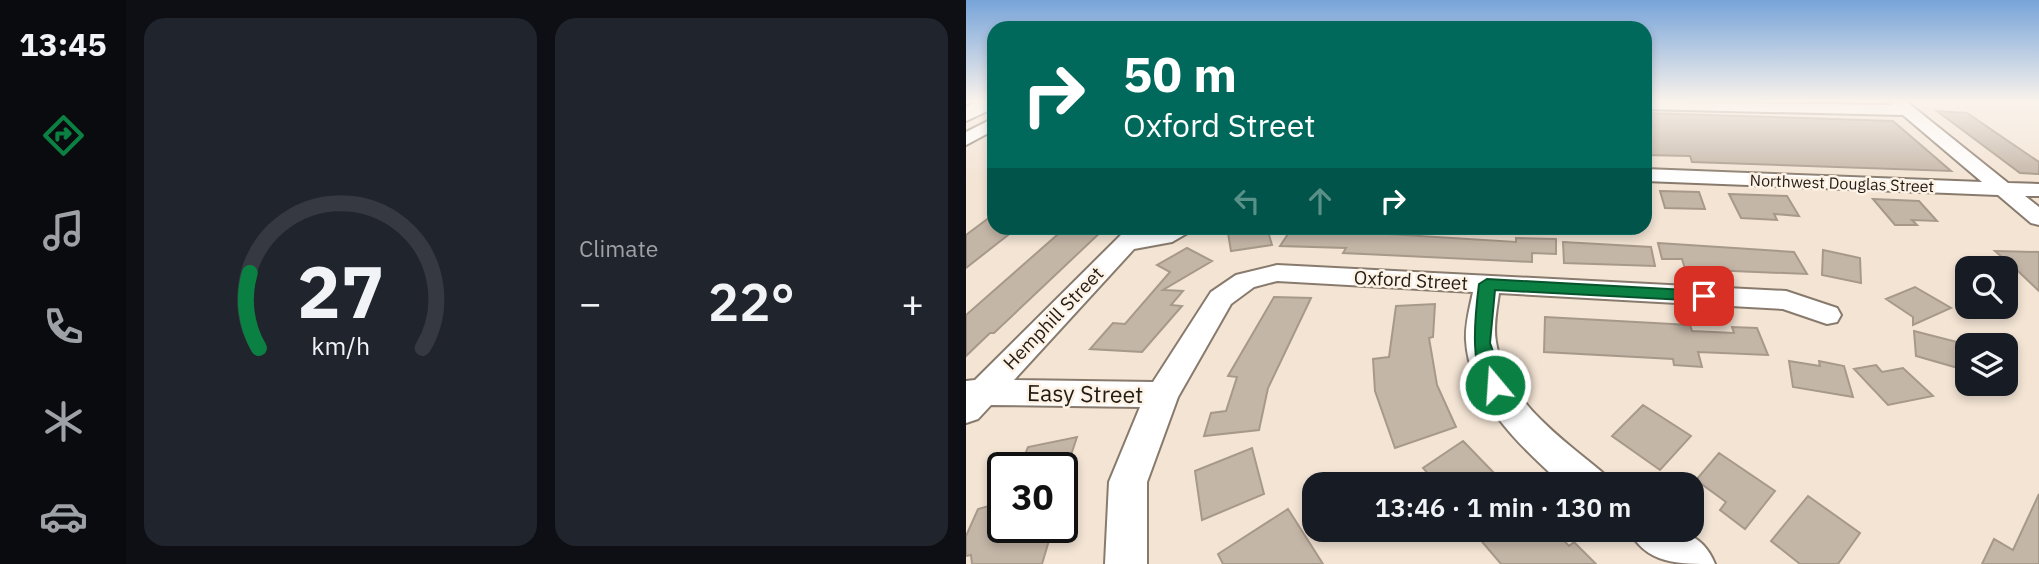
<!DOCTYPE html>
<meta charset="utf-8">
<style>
body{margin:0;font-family:"IBM Plex Sans",sans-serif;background:#20242c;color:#f1f3f6;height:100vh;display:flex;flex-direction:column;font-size:26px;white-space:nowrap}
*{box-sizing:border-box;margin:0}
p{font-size:23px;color:#9ea1a6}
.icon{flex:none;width:38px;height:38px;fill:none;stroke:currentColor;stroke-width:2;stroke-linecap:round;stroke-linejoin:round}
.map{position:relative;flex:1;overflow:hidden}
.panel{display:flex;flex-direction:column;gap:18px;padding:18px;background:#0d0f14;width:840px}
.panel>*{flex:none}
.hud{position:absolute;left:21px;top:21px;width:665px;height:214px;border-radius:21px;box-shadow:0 4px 10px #0003;background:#00695c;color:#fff;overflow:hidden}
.tools{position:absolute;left:989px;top:256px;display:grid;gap:14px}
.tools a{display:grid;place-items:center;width:63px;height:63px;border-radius:14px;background:#171b24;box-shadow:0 4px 10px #0003;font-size:35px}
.speed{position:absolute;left:21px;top:452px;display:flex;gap:14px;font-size:35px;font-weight:700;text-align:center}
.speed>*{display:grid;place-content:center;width:91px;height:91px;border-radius:50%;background:#171b24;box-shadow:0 4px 10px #0003;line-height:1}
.speed .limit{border:4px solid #111;border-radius:10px;background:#fff;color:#111}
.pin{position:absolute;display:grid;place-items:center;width:60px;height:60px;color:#fff;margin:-30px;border-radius:14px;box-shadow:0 4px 10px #0006}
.me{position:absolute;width:77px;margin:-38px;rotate:342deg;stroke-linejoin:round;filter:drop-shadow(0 0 5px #0008)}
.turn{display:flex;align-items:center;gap:24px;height:147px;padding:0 21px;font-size:32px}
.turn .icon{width:91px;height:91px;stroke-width:2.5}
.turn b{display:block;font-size:49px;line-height:60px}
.lanes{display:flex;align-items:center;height:66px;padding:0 21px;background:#0003;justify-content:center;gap:35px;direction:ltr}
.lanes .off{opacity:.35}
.big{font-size:52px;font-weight:600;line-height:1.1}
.panel .card{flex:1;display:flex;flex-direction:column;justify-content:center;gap:10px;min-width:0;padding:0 24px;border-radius:21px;background:#20242c}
.panel .dial{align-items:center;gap:0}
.dial svg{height:182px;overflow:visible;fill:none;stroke:#363941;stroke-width:7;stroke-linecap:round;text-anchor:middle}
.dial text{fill:#f1f3f6;stroke:none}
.heat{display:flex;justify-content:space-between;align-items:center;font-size:38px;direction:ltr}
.panel .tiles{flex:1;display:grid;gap:18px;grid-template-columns:repeat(2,1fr)}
.trip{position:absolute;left:336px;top:472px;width:402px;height:70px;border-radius:21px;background:#171b24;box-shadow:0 4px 10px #0003;font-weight:600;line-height:70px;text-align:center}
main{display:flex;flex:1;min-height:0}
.menu{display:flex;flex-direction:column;width:126px;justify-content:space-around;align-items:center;background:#090b0e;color:#9ea1a6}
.menu .icon{width:49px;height:49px}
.menu .current{color:#0b8043}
.menu b{font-size:32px;color:#f1f3f6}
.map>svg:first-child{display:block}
.building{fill:#c4b6a7;stroke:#a7998a;stroke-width:2}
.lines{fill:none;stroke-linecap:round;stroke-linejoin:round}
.minor-casing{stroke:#887b6d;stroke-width:4}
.major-casing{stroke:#887b6d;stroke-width:4}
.minor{fill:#fff;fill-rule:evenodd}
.major{fill:#fff;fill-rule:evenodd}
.route{fill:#0b8043;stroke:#07532c;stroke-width:2}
.labels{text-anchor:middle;stroke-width:5;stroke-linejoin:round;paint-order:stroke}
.far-street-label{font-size:16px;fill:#211c16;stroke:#fef2e5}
.street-label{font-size:19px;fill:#211c16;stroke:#fef2e5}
.near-street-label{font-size:23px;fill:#211c16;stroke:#fef2e5}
</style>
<main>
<nav class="menu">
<b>13:45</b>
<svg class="icon current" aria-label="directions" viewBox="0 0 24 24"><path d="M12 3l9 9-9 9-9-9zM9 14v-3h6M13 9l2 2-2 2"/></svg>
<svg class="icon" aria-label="music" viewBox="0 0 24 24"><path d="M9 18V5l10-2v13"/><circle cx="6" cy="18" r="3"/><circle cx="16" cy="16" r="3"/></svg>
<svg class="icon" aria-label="phone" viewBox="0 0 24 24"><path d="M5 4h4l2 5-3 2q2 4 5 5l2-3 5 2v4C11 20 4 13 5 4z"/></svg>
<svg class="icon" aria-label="climate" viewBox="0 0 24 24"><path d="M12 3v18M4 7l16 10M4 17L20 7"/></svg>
<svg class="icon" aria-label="car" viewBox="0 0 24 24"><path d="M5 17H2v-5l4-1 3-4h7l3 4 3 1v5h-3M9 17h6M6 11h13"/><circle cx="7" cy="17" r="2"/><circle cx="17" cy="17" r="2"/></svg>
</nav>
<section class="panel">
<div class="tiles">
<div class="card dial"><svg viewBox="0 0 100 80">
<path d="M14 69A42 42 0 1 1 86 69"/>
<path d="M14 69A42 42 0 0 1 10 36" stroke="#0b8043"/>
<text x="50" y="56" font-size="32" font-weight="700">27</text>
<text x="50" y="72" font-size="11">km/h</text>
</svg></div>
<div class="card"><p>Climate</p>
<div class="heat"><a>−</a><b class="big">22°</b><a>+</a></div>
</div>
</div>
</section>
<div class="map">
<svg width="1073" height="564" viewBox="0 0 1073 564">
<rect width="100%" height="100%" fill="#f3e4d4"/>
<!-- building -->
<path class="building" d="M971 111 1001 113 1073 162V174L1054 173Z
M679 113 927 121 985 171 726 162 724 156 679 155Z
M694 191 733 192 739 209 699 208Z
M763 194 821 196 833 216 808 214 811 220 775 218Z
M907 199 953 201 971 221 946 220 951 225H929Z
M28 214V228H51L0 268V235Z
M99 228H139L28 333H24L0 356V315Z
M287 228H301L306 245 265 251 262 233Z
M326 228 550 242V238L590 239V254L566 253V262L377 253 380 248 314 246Z
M597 242 685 247 689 266 598 263Z
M692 243 828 252 841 274 719 269 716 259H696Z
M221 248 246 261 197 290 217 291 205 305 216 306 176 352 124 349 147 323 159 324 204 272 191 265Z
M857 250 894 258 895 283 856 275Z
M1029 251 1073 252V291L1053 272Z
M949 287 985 308 947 325V317L920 299Z
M308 297 345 298 302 388 293 430 238 436 245 413 260 411 271 377 262 376Z
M469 304 467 337 463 338 471 385 490 427 429 448 409 391 407 359 423 357 430 306Z
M579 317 724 325 726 331 768 333 766 327 791 328 802 355 732 352 736 367 708 365 707 359 578 352Z
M948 331 995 343 999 370 950 356Z
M823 361 854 366 853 361 878 366 887 397 827 387Z
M910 365 916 372 937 368 967 396 922 405 888 369Z
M677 405 725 436 694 470 646 436Z
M111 437 101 467H54L62 447Z
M497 441 527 472 510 485H472L457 468Z
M286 448 298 494 236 520 229 471Z
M753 453 809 491 779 529 754 510 760 502 730 480Z
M1073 494V564H1016L1028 539 1047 550Z
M842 496 894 533 872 564H834L805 541Z
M37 502V527H87L76 564H6L5 555 0 556V536L12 509Z
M322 509 357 564H257L252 554Z
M506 530H588L603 546 608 542 630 564H535Z"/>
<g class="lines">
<defs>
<path id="minor" d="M679 102 925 105 923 102H941L1042 183 1073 184V196H1059L1073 207V225L1065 223 1032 195 679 181V169L1016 182 937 115 679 109Z
M28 118V130L0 145V132Z
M162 228H186L183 233 202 228H230L206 242 168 249 48 380 187 382 245 292 270 275 311 265 820 291 871 308 875 315 871 322 861 324 817 309 533 293C531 309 527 326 530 342 539 400 595 438 637 473L643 485H597C556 447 503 400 500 340 499 324 504 307 507 292L311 281 288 287 265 304 212 397 181 482V564H139L143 482 174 407 25 405 12 419 0 423V381L9 380Z
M663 530C700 530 733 524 749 564 712 564 680 564 663 530Z"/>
<path id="major" d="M9 102H28V108L0 121V107Z"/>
</defs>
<!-- minor casing -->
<use href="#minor" class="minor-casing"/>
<!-- major casing -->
<use href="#major" class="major-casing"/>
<!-- minor -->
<use href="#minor" class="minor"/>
<!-- major -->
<use href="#major" class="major"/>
</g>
<!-- sky -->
<linearGradient id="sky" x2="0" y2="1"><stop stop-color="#77a4d9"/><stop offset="0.56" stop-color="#faf3ec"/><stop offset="1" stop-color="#faf3ec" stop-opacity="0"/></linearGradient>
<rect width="1073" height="181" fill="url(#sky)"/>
<!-- route -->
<path class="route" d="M521 279 738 291 746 296 738 301 529 290 524 343 539 385 529 392C500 383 510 308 513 284Z"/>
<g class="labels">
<!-- far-street labels -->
<g class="far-street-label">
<text transform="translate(876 183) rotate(2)" y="6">Northwest Douglas Street</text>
</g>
<!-- street labels -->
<g class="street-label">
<text transform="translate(445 280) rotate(3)" y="7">Oxford Street</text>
<text transform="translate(87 318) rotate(-46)" y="7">Hemphill Street</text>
</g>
<!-- near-street labels -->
<g class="near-street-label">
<text transform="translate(119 394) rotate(1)" y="8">Easy Street</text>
</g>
</g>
</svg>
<div class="tools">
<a><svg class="icon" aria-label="search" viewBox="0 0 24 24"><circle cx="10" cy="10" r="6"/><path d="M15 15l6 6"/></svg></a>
<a><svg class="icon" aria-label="layers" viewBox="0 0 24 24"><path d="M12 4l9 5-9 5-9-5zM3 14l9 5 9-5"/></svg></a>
</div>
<div class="speed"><div class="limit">30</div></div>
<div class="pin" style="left:738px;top:296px;background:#d93025"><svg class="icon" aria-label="arrive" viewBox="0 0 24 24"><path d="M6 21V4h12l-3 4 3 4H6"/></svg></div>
<svg class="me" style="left:529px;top:385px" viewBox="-20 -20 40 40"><circle r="17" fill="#0b8043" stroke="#fff" stroke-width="3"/><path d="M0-11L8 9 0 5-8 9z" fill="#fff"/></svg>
<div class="trip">13:46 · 1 min · 130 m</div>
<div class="hud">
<div class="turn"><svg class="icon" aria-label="right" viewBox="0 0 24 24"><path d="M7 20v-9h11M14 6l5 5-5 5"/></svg><div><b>50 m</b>Oxford Street</div></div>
<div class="lanes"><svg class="icon off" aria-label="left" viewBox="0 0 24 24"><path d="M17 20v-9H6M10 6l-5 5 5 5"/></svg><svg class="icon off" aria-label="ahead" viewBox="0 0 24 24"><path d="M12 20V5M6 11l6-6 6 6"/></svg><svg class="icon" aria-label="right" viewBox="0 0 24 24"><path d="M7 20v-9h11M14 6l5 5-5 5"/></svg></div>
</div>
</div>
</main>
